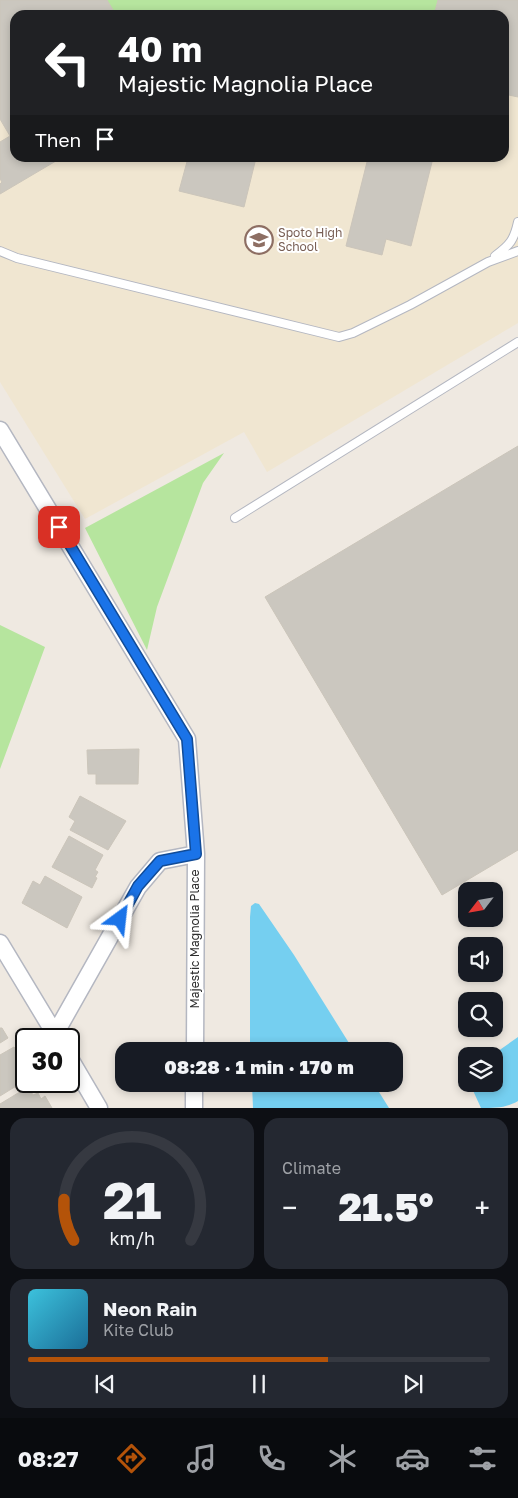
<!DOCTYPE html>
<meta charset="utf-8">
<style>
body{margin:0;font-family:"Golos Text",sans-serif;background:#242831;color:#f1f3f6;height:100vh;display:flex;flex-direction:column;font-size:19px;white-space:nowrap}
*{box-sizing:border-box;margin:0}
p{font-size:16px;color:#9ea1a6}
.icon{flex:none;width:28px;height:28px;fill:none;stroke:currentColor;stroke-width:2;stroke-linecap:round;stroke-linejoin:round}
.map{position:relative;height:1108px;overflow:hidden}
.side{display:flex;flex-direction:column;gap:10px;padding:10px;background:#0d0f14;flex:1}
.side>*{flex:none}
.hud{position:absolute;left:10px;top:10px;width:499px;height:152px;border-radius:15px;box-shadow:0 2px 8px #0003;background:#202124;color:#fff;overflow:hidden}
.needle{width:32px;rotate:239deg}
.controls{position:absolute;left:458px;top:882px;display:grid;gap:10px}
.controls a{display:grid;place-items:center;width:45px;height:45px;border-radius:10px;background:#171b24;box-shadow:0 2px 8px #0003;font-size:25px}
.speed{position:absolute;left:15px;top:1028px;display:flex;gap:10px;font-size:25px;font-weight:700;text-align:center}
.speed>*{display:grid;place-content:center;width:65px;height:65px;border-radius:50%;background:#171b24;box-shadow:0 2px 8px #0003;line-height:1}
.speed .limit{border:2px solid #111;border-radius:8px;background:#fff;color:#111}
.pin{position:absolute;display:grid;place-items:center;width:42px;height:42px;color:#fff;margin:-21px;border-radius:10px;box-shadow:0 2px 8px #0006}
.me{position:absolute;width:55px;margin:-28px;rotate:30deg;stroke-linejoin:round;filter:drop-shadow(0 0 4px #0008)}
.turn{display:flex;align-items:center;gap:18px;height:105px;padding:0 25px;font-size:22px}
.turn .icon{width:65px;height:65px;stroke-width:2.5}
.turn b{display:block;font-size:35px;line-height:42px}
.then{display:flex;align-items:center;height:48px;padding:0 25px;background:#0003;gap:10px;font-size:19px}
.big{font-size:38px;font-weight:800;line-height:1.1}
.side .widget{flex:1;display:flex;flex-direction:column;justify-content:center;gap:8px;min-width:0;padding:0 18px;border-radius:15px;background:#242831}
.side .dial{align-items:center;gap:0}
.dial svg{height:130px;overflow:visible;fill:none;stroke:#363941;stroke-width:7;stroke-linecap:round;text-anchor:middle}
.dial text{fill:#f1f3f6;stroke:none}
.song{display:flex;align-items:center;gap:15px}
.cover{width:60px;height:60px;border-radius:8px;background:linear-gradient(135deg,hsl(190 70% 55%),hsl(200 70% 35%))}
.played{height:5px;border-radius:2px;background:linear-gradient(90deg,#b45309 65%,#363941 65%)}
.keys{display:flex;justify-content:space-around;direction:ltr}
.heat{display:flex;justify-content:space-between;align-items:center;font-size:28px;direction:ltr}
.side .tiles{flex:1;display:grid;gap:10px;grid-template-columns:1fr 1fr}
.widget:last-child{grid-column:span 2}
.trip{position:absolute;left:115px;top:1042px;width:288px;height:50px;border-radius:15px;background:#171b24;box-shadow:0 2px 8px #0003;font-weight:800;line-height:50px;text-align:center}
.tabs{display:flex;height:80px;justify-content:space-around;align-items:center;background:#090b0e;color:#9ea1a6}
.tabs .icon{width:35px;height:35px}
.tabs .active{color:#b45309}
.tabs b{font-size:22px;color:#f1f3f6}
.map>svg:first-child{display:block}
.education{fill:#f0e6d1;fill-rule:evenodd}
.green{fill:#b6e59e}
.water{fill:#75cff0}
.building{fill:#cbc7bf;stroke:#cbc5ba}
.lines{fill:none;stroke-linecap:round;stroke-linejoin:round}
.service-casing{stroke:#b4b7c1;stroke-width:10}
.minor-casing{stroke:#b4b7c1;stroke-width:19}
.service{stroke:#fff;stroke-width:8}
.minor{stroke:#fff;stroke-width:16}
.route-casing{stroke:#114b97;stroke-width:12}
.route{stroke:#1a73e8;stroke-width:9}
.labels{text-anchor:middle;stroke-width:4;stroke-linejoin:round;paint-order:stroke}
.education-label{font-size:12px;fill:#785e54;stroke:#fff;text-anchor:start}
.street-label{font-size:12px;fill:#2e2e2e;stroke:#fff}
</style>
<div class="map">
<svg width="518" height="1108" viewBox="0 0 518 1108">
<rect width="100%" height="100%" fill="#efe9e1"/>
<!-- education -->
<path class="education" d="M0 0H518V323L267 472 244 432 85 519 0 382ZM15 15H504V158H15Z"/>
<!-- green -->
<path class="green" d="M107 0H438L434 15H116Z
M224 453 203 483 157 607 147 650 85 528Z
M0 625 45 647 0 769Z"/>
<!-- water -->
<path class="water" d="M255 903 259 904 294 955 354 1051H250V917L251 906Z
M518 1037V1101C506 1108 495 1108 481 1108L470 1084H494V1056H491Z
M252 1084H374L389 1108H253Z"/>
<!-- building -->
<path class="building" d="M0 0H107L116 15H15V158H61L0 194V184L2 182 0 179V142L10 136 0 119Z
M438 0H518V97L504 94V15H434Z
M188 158H256L244 207 179 191Z
M368 158H433L411 246 386 239 382 255 346 246Z
M518 446V850L442 895 265 597Z
M139 749 138 784H96V774H88L87 750Z
M80 796 126 821 108 850 70 830 75 821 69 817Z
M69 836 103 855 95 870 98 872 95 877 97 878 92 888 52 867Z
M45 876 82 897 67 928 22 903 33 881 40 885Z
M0 1028H2L8 1038 0 1043Z
M14 1047 23 1062 19 1065 26 1080 0 1096V1055Z
M28 1087 33 1095 38 1093 41 1099 45 1096 52 1108H0V1104Z"/>
<g class="lines">
<defs>
<path id="service" d="M0 251 17 258 339 337 353 333 410 305 488 262 518 251
M495 256C510 245 514 240 518 222
M235 518 518 342"/>
<path id="minor" d="M0 430 187 739 196 854 195 1051
M0 943 58 1039
M55 1034 138 887 160 861 196 854
M69 1057 99 1108
M194 1108V1084"/>
</defs>
<!-- service casing -->
<use href="#service" class="service-casing"/>
<!-- minor casing -->
<use href="#minor" class="minor-casing"/>
<!-- service -->
<use href="#service" class="service"/>
<!-- minor -->
<use href="#minor" class="minor"/>
</g>
<g class="lines">
<defs>
<path id="route" d="M59 527 187 739 196 854 160 861 138 886 120 919"/>
</defs>
<!-- route casing -->
<use href="#route" class="route-casing"/>
<!-- route -->
<use href="#route" class="route"/>
</g>
<!-- icons -->
<defs>
<symbol id="school-ring" viewBox="-11 -11 22 22"><circle r="9.5" fill="#fff" stroke="#8d6e63" stroke-width="1.5"/><path d="M0-5L7-2L0 1L-7-2ZM-4 1L0 2.5L4 1V4Q0 6-4 4Z" fill="#8d6e63"/></symbol>
</defs>
<g fill-rule="evenodd">
<use href="#school-ring" x="243" y="224" width="32" height="32"/>
</g>
<g class="labels">
<!-- education labels -->
<g class="education-label">
<text x="278" y="237">Spoto High<tspan x="278" dy="14">School</tspan></text>
</g>
<!-- street labels -->
<g class="street-label">
<text transform="translate(195 939) rotate(-90)" y="4">Majestic Magnolia Place</text>
</g>
</g>
</svg>
<div class="controls">
<a><svg class="needle" viewBox="-14 -14 28 28"><path d="M0-13l5 13h-10z" fill="#e53935"/><path d="M0 13l5-13h-10z" fill="#9ea1a6"/></svg></a>
<a><svg class="icon" aria-label="sound" viewBox="0 0 24 24"><path d="M4 9h4l5-4v14l-5-4H4zM17 9q2 3 0 6"/></svg></a>
<a><svg class="icon" aria-label="search" viewBox="0 0 24 24"><circle cx="10" cy="10" r="6"/><path d="M15 15l6 6"/></svg></a>
<a><svg class="icon" aria-label="layers" viewBox="0 0 24 24"><path d="M12 4l9 5-9 5-9-5zM3 14l9 5 9-5"/></svg></a>
</div>
<div class="speed"><div class="limit">30</div></div>
<div class="pin" style="left:59px;top:527px;background:#d93025"><svg class="icon" aria-label="arrive" viewBox="0 0 24 24"><path d="M6 21V4h12l-3 4 3 4H6"/></svg></div>
<svg class="me" style="left:120px;top:919px" viewBox="-20 -20 40 40"><path d="M0-17L14 15 0 8-14 15z" fill="#1a73e8" stroke="#fff" stroke-width="4"/></svg>
<div class="trip">08:28 · 1 min · 170 m</div>
<div class="hud">
<div class="turn"><svg class="icon" aria-label="left" viewBox="0 0 24 24"><path d="M17 20v-9H6M10 6l-5 5 5 5"/></svg><div><b>40 m</b>Majestic Magnolia Place</div></div>
<div class="then">Then<svg class="icon" aria-label="arrive" viewBox="0 0 24 24"><path d="M6 21V4h12l-3 4 3 4H6"/></svg></div>
</div>
</div>
<section class="side">
<div class="tiles">
<div class="widget dial"><svg viewBox="0 0 100 80">
<path d="M14 69A42 42 0 1 1 86 69"/>
<path d="M14 69A42 42 0 0 1 8 44" stroke="#b45309"/>
<text x="50" y="56" font-size="32" font-weight="700">21</text>
<text x="50" y="72" font-size="11">km/h</text>
</svg></div>
<div class="widget"><p>Climate</p>
<div class="heat"><a>−</a><b class="big">21.5°</b><a>+</a></div>
</div>
<div class="widget">
<div class="song"><i class="cover"></i><div><b>Neon Rain</b><p>Kite Club</p></div></div>
<div class="played"></div>
<div class="keys"><svg class="icon" aria-label="previous" viewBox="0 0 24 24"><path d="M18 5L8 12l10 7zM5 5v14"/></svg><svg class="icon" aria-label="pause" viewBox="0 0 24 24"><path d="M8 5v14M16 5v14"/></svg><svg class="icon" aria-label="next" viewBox="0 0 24 24"><path d="M6 5l10 7-10 7zM19 5v14"/></svg></div>
</div>
</div>
</section>
<nav class="tabs">
<b>08:27</b>
<svg class="icon active" aria-label="directions" viewBox="0 0 24 24"><path d="M12 3l9 9-9 9-9-9zM9 14v-3h6M13 9l2 2-2 2"/></svg>
<svg class="icon" aria-label="music" viewBox="0 0 24 24"><path d="M9 18V5l10-2v13"/><circle cx="6" cy="18" r="3"/><circle cx="16" cy="16" r="3"/></svg>
<svg class="icon" aria-label="phone" viewBox="0 0 24 24"><path d="M5 4h4l2 5-3 2q2 4 5 5l2-3 5 2v4C11 20 4 13 5 4z"/></svg>
<svg class="icon" aria-label="climate" viewBox="0 0 24 24"><path d="M12 3v18M4 7l16 10M4 17L20 7"/></svg>
<svg class="icon" aria-label="car" viewBox="0 0 24 24"><path d="M5 17H2v-5l4-1 3-4h7l3 4 3 1v5h-3M9 17h6M6 11h13"/><circle cx="7" cy="17" r="2"/><circle cx="17" cy="17" r="2"/></svg>
<svg class="icon" aria-label="filters" viewBox="0 0 24 24"><path d="M4 7h16M4 17h16"/><circle cx="9" cy="7" r="2"/><circle cx="15" cy="17" r="2"/></svg>
</nav>
